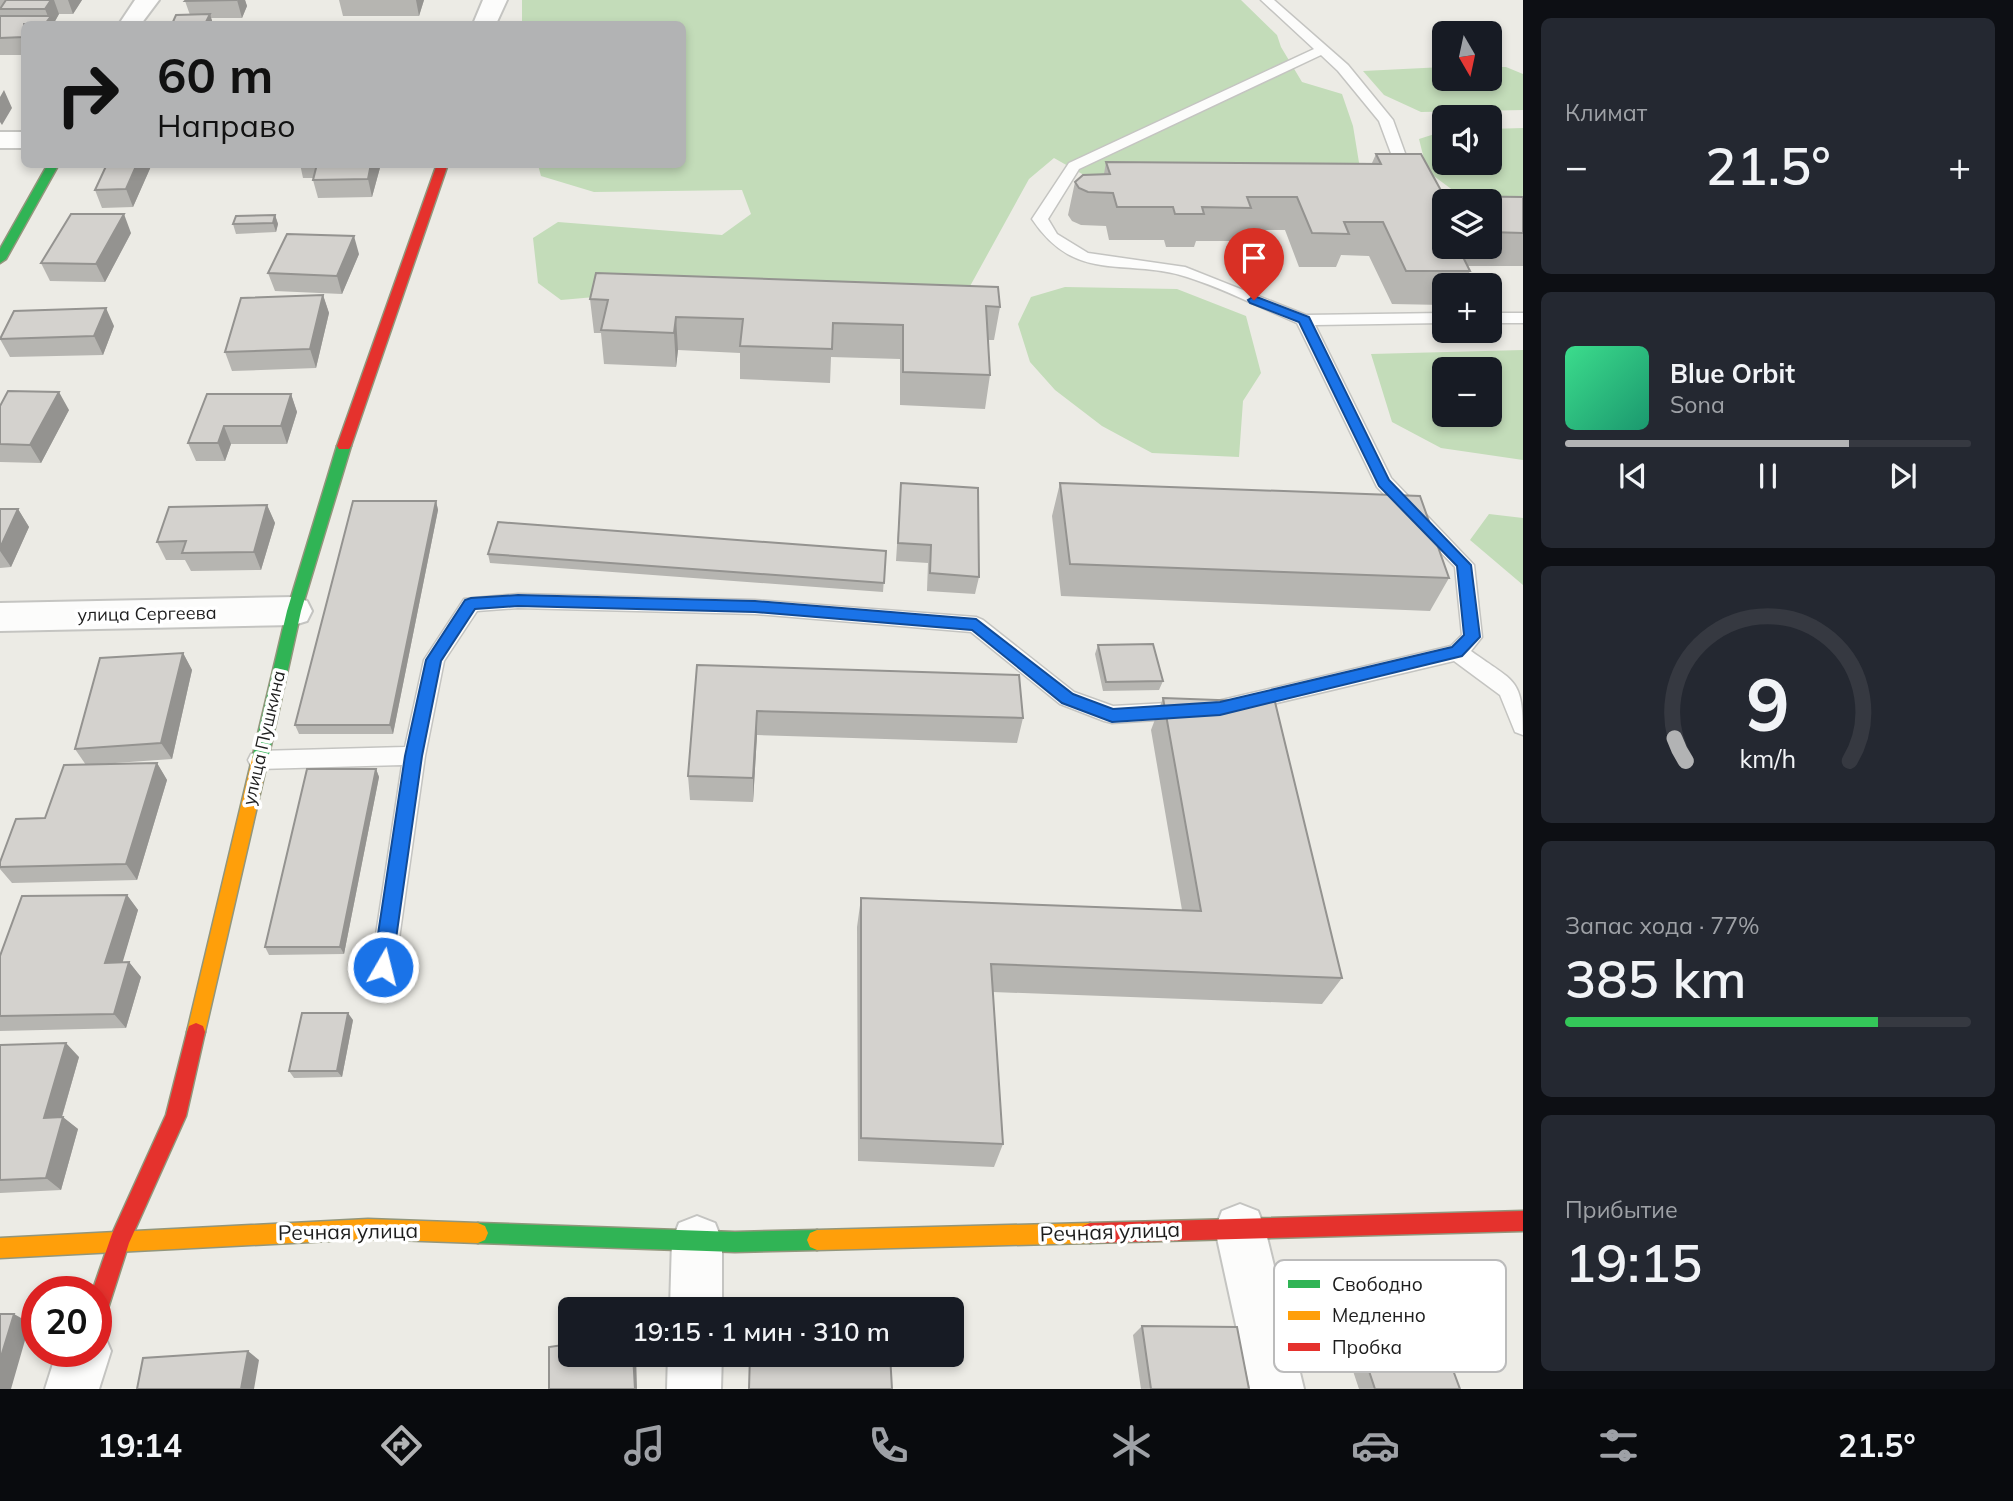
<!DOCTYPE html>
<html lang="ru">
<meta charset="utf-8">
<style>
body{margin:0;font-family:Mulish,sans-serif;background:#242831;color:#f1f3f6;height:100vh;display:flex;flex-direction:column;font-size:26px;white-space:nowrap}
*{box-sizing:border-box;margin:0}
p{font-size:23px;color:#9ea1a6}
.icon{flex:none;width:38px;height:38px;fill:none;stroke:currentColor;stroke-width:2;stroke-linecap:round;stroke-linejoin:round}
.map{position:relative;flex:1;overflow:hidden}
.details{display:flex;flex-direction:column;gap:18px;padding:18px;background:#0d0f14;width:490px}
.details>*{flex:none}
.banner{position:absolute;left:21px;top:21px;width:665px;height:147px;border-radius:10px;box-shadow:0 4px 10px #0003;background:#b2b3b4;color:#111;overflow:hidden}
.needle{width:46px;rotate:171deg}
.controls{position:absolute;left:1432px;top:21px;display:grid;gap:14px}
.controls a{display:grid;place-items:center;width:70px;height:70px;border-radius:10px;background:#171b24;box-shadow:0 4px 10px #0003;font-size:35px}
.speed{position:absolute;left:21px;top:1276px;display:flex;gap:14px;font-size:35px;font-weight:700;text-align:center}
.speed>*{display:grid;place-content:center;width:91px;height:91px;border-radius:50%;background:#171b24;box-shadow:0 4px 10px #0003;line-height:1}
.speed .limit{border:10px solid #d22;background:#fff;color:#111}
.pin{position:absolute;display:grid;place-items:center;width:60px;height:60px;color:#fff;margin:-72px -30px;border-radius:50% 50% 50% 0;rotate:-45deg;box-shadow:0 0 7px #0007}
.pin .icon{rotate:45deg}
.me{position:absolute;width:77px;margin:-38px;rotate:8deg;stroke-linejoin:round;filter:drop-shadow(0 0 5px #0008)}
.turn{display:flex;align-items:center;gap:24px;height:147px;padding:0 21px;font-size:32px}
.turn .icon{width:91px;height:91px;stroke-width:2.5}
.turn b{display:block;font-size:49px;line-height:60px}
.big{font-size:52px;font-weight:600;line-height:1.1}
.details .card{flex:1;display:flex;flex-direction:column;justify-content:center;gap:10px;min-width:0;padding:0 24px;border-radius:10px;background:#242831}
.details .dial{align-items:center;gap:0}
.dial svg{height:182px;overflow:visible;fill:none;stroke:#363941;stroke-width:7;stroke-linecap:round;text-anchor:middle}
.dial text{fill:#f1f3f6;stroke:none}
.song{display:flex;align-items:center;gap:21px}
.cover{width:84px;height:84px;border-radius:10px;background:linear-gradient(135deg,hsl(150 70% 55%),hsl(160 70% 35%))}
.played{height:7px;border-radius:4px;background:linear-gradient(90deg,#b2b3b4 70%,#363941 70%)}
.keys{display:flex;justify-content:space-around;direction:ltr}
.heat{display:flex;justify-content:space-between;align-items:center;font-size:38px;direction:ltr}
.charge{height:10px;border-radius:5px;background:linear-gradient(90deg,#34c759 77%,#363941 0)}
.trip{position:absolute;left:558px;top:1297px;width:406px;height:70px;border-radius:10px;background:#171b24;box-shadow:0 4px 10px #0003;font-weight:600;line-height:70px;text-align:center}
.tab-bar{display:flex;height:112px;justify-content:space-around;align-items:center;background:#090b0e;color:#9ea1a6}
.tab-bar .icon{width:49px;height:49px}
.tab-bar .current{color:#b2b3b4}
.tab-bar b{font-size:32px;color:#f1f3f6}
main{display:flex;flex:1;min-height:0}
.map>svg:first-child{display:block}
.forest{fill:#c3dcb9;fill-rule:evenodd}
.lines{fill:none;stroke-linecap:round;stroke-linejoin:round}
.lane-casing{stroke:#c4c4c1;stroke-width:3}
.street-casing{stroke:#c4c4c1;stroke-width:4}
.fast-casing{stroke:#92967c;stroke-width:3}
.slow-casing{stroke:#92967c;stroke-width:3}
.jam-casing{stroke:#92967c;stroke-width:3}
.lane{fill:#fcfcfb;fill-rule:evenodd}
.street{fill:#fcfcfb;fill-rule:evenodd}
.fast{fill:#30b455;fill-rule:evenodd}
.slow{fill:#ff9f0a;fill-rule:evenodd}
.jam{fill:#e5322d;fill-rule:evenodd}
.wall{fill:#b6b5b1;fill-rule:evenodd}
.shaded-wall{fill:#949390}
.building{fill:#d4d2ce;stroke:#949390;stroke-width:2}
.route{fill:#1a73e8;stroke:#114b97;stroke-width:2}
.labels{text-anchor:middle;stroke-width:7;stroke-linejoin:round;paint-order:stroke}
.street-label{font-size:18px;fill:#1d1d1d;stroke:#fff}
.near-street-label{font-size:21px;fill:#1d1d1d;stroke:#fff}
.key{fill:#fff;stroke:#bbb;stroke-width:2}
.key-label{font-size:19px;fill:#1d1d1d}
</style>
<main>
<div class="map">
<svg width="1523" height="1389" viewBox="0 0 1523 1389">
<rect width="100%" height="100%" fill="#ecebe5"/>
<!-- forest -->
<path class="forest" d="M522 0H1241L1277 35 1281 47 1302 82 1342 94 1353 126 1363 187 1098 183 1054 158 1029 179 958 308 606 296 561 300 538 283 533 238 558 222 722 235 751 214 742 190 594 192 541 176 538 165 682 164V24H522Z
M1444 67V79H1489V67H1506L1523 74V110L1421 112 1384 95 1363 71Z
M1523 128V208L1477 201 1454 191 1427 171 1419 139 1444 131V163H1489V129Z
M1065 287 1177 289 1246 316 1261 373 1243 401 1239 457 1152 453 1102 426 1055 390 1030 362 1018 324 1031 297Z
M1523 350V460L1441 448 1392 422 1371 354ZM1489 369V415H1444V369Z
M1489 514 1523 518V585L1470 540Z"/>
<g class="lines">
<defs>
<path id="lane" d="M1261 0H1274L1348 65 1393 120 1410 167 1450 201H1444V207L1439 206 1398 172 1379 121 1338 71 1321 55 1079 169 1048 219 1057 234 1088 253 1185 267 1306 315 1444 313V323L1315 325 1391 478 1474 565 1482 637 1471 651C1515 683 1523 677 1523 735L1515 732 1500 695 1454 661 1222 716 1215 714 1211 708 1215 702 1222 700 1451 646 1462 635 1455 567 1377 487 1297 323C1261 308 1225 289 1187 277 1124 257 1076 285 1032 219L1069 163 1314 49Z
M1489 313H1523V323H1489Z
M518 594 755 600 976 617 983 620 1074 692 1113 706 1186 702 1193 704 1197 710 1193 716 1186 718 1112 723 1104 721 1060 704 971 632 755 614 518 608 477 611 444 661 425 756 395 967 392 975 383 978 374 975 371 967 402 765 259 769 251 766 248 760 251 754 259 751 405 747 424 660 464 599Z"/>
<path id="street" d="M135 0H159L141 24H119Z
M483 0H507L496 24H473Z
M0 132H24V148H0Z
M294 597 307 601 312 611 307 621 294 625 0 631V603Z
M1240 1204 1258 1211 1265 1229 1304 1389H1250L1215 1229 1222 1211Z
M697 1216 715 1223 722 1241V1309H670L672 1241 679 1223Z
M96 1330 103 1332 111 1351 99 1389H45L57 1351H96Z
M668 1354H722L721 1389H667Z"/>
<path id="fast" d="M48 164H59L6 259 0 263V249Z
M344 441 351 446 301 611 268 759 266 764H254L252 759 287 611 337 446Z
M478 1223 735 1232 817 1230 824 1233 827 1240 824 1247 817 1250 735 1252 478 1243 471 1240 468 1233 471 1226Z"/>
<path id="slow" d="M260 752 266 754 268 759 205 1032 203 1038 196 1041 189 1038 187 1032 252 759 254 754Z
M368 1219 478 1223 485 1226 488 1233 485 1240 478 1243 368 1239 0 1258V1238Z
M1090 1223 1097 1226 1100 1233 1097 1240 1090 1243 817 1250 810 1247 807 1240 810 1233 817 1230Z"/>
<path id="jam" d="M437 164H448L351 446 349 449H339L337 446Z
M196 1023 203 1026 205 1032 186 1116 129 1243 104 1321 96 1324V1292H92L112 1234 166 1115 187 1032 189 1026Z
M1523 1211V1231L1090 1243 1083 1240 1080 1233 1083 1226 1090 1223Z"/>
</defs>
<!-- lane casing -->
<use href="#lane" class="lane-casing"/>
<!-- street casing -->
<use href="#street" class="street-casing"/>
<!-- fast casing -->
<use href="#fast" class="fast-casing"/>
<!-- slow casing -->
<use href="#slow" class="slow-casing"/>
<!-- jam casing -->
<use href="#jam" class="jam-casing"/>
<!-- lane -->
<use href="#lane" class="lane"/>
<!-- street -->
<use href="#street" class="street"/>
<!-- fast -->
<use href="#fast" class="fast"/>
<!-- slow -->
<use href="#slow" class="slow"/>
<!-- jam -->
<use href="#jam" class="jam"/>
</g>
<!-- wall -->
<path class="wall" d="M0 0H82L73 14H59L54 23 24 24V55H0V16H3L2 15H0Z
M186 0H245L247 6 242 18H211L213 24H172L190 15 185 1Z
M339 0H424L419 16H343Z
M1376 154 1444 196 1523 197V266H1468L1470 271 1464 285H1444V305L1392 304 1369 256 1341 255 1336 267H1299L1285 230H1243L1240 241H1196L1194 247H1166L1164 240H1109L1106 226 1081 225 1072 221 1068 215 1075 182 1104 174 1106 162 1372 163ZM1444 201H1489V247H1444Z
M107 164H152L133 207 102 208 95 190Z
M300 164H381L372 197 318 198 313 180V178H303Z
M275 215 278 224 276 232 236 234 233 224Z
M131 233 105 282 50 281 41 263Z
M359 254 342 294 275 291 268 273Z
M323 295 329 313 316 368 232 371 225 352Z
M590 299 1000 307 994 340H988L990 375 985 409 900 405V359L831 357 830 383 740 379V353L678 350 676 367 604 364 601 333H594Z
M114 326 103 355 10 357 0 339Z
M291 394 297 412 287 444H231L225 461H196L188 443Z
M0 406 69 410 41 463 0 462Z
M901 483 979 577 975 594 927 591 928 563 896 561Z
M1060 483 1449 578 1430 611 1061 596 1052 516Z
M436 501 438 510 393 734H299L295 725Z
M267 505 275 523 261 570 191 571 185 560H166L157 542Z
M0 509H18L29 527 11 567 0 568Z
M886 551 883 592 490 563 488 554Z
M1098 645 1163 681 1159 690 1103 691 1095 654Z
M183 653 192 670 172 759 101 764 157 763 167 780 137 880 12 883 0 869V862L45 818 86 765 75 749Z
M697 665 1023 718 1017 743 757 735 753 802 690 800 688 776Z
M1163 698 1342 978 1322 1004 993 992 1003 1144 994 1167 858 1161 857 927 861 898 1182 910 1151 730Z
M376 769 379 777 344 954 269 955 265 947Z
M127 895 138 910 122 962H129L141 977 126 1028 0 1031V956Z
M353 1020 342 1077 294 1078 289 1071Z
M0 1045 79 1057 62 1117 78 1129 61 1190 0 1193Z
M1142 1326 1249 1389H1141L1133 1335Z
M1360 1344 1460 1389H1359L1347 1353Z"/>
<!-- shaded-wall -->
<path class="shaded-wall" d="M51 0H54L59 14 54 23 55 24H45L49 19 45 9Z
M68 0H82L73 14Z
M237 0H245L247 6 242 18Z
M416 0H424L419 16Z
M210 14 213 24H205Z
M4 90 12 108 2 125 0 122V97Z
M137 164H152L133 207 126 189Z
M371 164H381L372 197 368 179Z
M124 214 131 233 105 282 96 264Z
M275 215 278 224 276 232 273 223Z
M354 236 359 254 342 294 337 276Z
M323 295 329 313 316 368 310 349Z
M106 308 114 326 103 355 94 336Z
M676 317 678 350 676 367 674 333Z
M59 392 69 410 41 463 30 445Z
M291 394 297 412 287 444 281 426Z
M224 426 231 444 225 461 218 443Z
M436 501 438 510 393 734 390 725Z
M267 505 275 523 261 570 254 552Z
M18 509 29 527 11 567 0 551V548Z
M183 653 192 670 172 759 161 743Z
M757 711V735L753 802V778Z
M157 763 167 780 137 880 126 864Z
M376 769 379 777 344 954 340 947Z
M127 895 138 910 118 978 105 963Z
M129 962 141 977 126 1028 114 1014Z
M348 1013 353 1020 342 1077 337 1071Z
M66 1043 79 1057 58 1130 44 1118Z
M63 1117 78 1129 61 1190 46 1178Z
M14 1314 30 1323 11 1389H0V1360Z
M248 1351 259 1360 254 1389H241Z
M633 1354H636L637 1389H635Z"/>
<!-- building -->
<path class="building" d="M6 0H51L45 9H0Z
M186 0H237L185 1Z
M210 14 205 24H172L176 15Z
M0 16H51L45 24H24V37L0 38Z
M1376 154H1421L1444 196 1523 197V233L1489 232V201H1444V247H1458L1470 271H1406L1383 222H1344L1349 234 1312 233 1297 197H1247L1251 208 1202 207 1204 214H1175L1173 207H1117L1113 193 1088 192 1079 188 1075 182 1083 175 1110 174 1106 162 1381 164Z
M107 164H137L126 189 95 190Z
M317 164H371L368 179 313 180Z
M71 214H124L96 264 41 263Z
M275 215 273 223 233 224 236 216Z
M287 234 354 236 337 276 268 273Z
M596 273 998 287 1000 307 986 306 990 375 903 372V325L833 323 832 349 740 346 743 319 676 317 674 333 601 330 608 300 590 299Z
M323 295 310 349 225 352 241 298Z
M106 308 94 336 0 339 14 311Z
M8 391 59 392 30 445 0 444V406Z
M207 394H291L281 426H224L218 443H188Z
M901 483 978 488 979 577 930 573 931 545 898 543Z
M1060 483 1420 496 1449 578 1070 564Z
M353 501H436L390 725H295Z
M267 505 254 552 182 553 186 541 157 542 169 507Z
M0 509H18L0 548Z
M498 522 886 551 884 583 488 554Z
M1153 644 1163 681 1106 682 1098 645Z
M183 653 161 743 75 749 100 658Z
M697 665 1019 675 1023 718 757 711 753 778 688 776Z
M1163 698 1275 702 1342 978 991 964 1003 1144 861 1138V898L1201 911Z
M157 763 126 864 0 867V862L16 819 45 818 64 765Z
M307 769H376L340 947H265Z
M127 895 105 963 129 962 114 1014 0 1016V956L22 896Z
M302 1013H348L337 1071H289Z
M66 1043 44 1118 63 1117 46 1178 0 1180V1045Z
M0 1314H14L0 1360Z
M1142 1326 1237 1327 1249 1389H1151Z
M1440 1335 1460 1389H1375L1360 1344Z
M570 1344V1354H633L635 1389H549V1347Z
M248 1351 241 1389H137L143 1358Z
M750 1354H890L892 1389H749Z"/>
<!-- route -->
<path class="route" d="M1254 296 1309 317 1389 480 1471 565 1480 637 1462 656 1220 715 1112 722 1062 703 972 630 755 612 518 606 475 609 441 661 422 756 392 967 389 973 383 976 376 973 373 967 405 756 426 660 465 600 471 598 518 595 755 601 976 619 1073 694 1113 709 1220 702 1452 647 1464 635 1457 566 1379 486 1299 322 1250 303 1248 300Z"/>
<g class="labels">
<!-- street labels -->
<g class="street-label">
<text transform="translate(147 614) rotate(-1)" y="6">улица Сергеева</text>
<text transform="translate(264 738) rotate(-77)" y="6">улица Пушкина</text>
</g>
<!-- near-street labels -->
<g class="near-street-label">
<text transform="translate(348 1232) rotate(-1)" y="7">Речная улица</text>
<text transform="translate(1110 1232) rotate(-2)" y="7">Речная улица</text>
</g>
</g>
<!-- legend -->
<rect x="1274" y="1260" width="232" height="112" rx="10" class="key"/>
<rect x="1288" y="1280" width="32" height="8" fill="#30b455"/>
<rect x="1288" y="1311" width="32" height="9" fill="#ff9f0a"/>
<rect x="1288" y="1343" width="32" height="8" fill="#e5322d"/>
<g class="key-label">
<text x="1332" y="1291">Свободно</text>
<text x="1332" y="1322">Медленно</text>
<text x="1332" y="1354">Пробка</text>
</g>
</svg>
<div class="controls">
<a><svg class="needle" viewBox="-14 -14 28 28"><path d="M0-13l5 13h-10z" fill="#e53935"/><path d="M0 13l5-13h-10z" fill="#9ea1a6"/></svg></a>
<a><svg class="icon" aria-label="sound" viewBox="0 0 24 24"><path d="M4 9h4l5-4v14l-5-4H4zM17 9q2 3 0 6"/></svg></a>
<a><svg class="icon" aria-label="layers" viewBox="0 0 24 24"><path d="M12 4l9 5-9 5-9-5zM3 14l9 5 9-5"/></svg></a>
<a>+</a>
<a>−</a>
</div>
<div class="speed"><div class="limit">20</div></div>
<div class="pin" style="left:1254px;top:300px;background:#d93025"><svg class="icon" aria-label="arrive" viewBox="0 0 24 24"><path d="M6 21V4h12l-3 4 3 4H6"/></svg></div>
<svg class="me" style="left:383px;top:967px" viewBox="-20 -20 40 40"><circle r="17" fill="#1a73e8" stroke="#fff" stroke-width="3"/><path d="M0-11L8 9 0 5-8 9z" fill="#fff"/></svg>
<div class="trip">19:15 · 1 мин · 310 m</div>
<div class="banner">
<div class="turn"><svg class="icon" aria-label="right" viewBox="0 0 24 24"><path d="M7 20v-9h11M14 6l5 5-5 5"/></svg><div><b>60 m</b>Направо</div></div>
</div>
</div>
<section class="details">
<div class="card"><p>Климат</p>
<div class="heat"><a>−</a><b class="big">21.5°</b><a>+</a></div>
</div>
<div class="card">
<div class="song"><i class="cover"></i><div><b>Blue Orbit</b><p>Sona</p></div></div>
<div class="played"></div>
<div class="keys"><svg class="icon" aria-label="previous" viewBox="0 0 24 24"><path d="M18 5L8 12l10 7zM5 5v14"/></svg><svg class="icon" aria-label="pause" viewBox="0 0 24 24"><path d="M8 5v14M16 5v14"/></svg><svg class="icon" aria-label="next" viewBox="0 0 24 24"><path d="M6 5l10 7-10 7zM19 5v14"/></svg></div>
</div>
<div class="card dial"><svg viewBox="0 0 100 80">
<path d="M14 69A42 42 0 1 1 86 69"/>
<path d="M14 69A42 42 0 0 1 9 59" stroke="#b2b3b4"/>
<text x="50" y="56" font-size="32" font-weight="700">9</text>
<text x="50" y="72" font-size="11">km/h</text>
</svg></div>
<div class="card"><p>Запас хода · 77%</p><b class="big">385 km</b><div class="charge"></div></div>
<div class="card"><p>Прибытие</p><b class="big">19:15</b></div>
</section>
</main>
<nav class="tab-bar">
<b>19:14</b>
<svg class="icon current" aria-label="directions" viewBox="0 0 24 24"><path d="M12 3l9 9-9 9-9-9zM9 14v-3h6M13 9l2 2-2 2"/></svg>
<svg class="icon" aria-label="music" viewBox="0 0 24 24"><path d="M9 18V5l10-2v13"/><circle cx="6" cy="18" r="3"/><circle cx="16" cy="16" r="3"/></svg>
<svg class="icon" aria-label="phone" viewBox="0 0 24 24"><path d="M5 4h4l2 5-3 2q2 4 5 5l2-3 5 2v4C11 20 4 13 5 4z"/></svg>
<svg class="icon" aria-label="climate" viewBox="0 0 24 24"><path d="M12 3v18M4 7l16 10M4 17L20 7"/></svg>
<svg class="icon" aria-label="car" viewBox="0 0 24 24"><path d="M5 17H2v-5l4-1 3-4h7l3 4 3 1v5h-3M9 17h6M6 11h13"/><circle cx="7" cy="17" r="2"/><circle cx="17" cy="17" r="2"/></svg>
<svg class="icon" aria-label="filters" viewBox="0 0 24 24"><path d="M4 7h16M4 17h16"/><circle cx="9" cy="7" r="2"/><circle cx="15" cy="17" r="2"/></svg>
<b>21.5°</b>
</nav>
